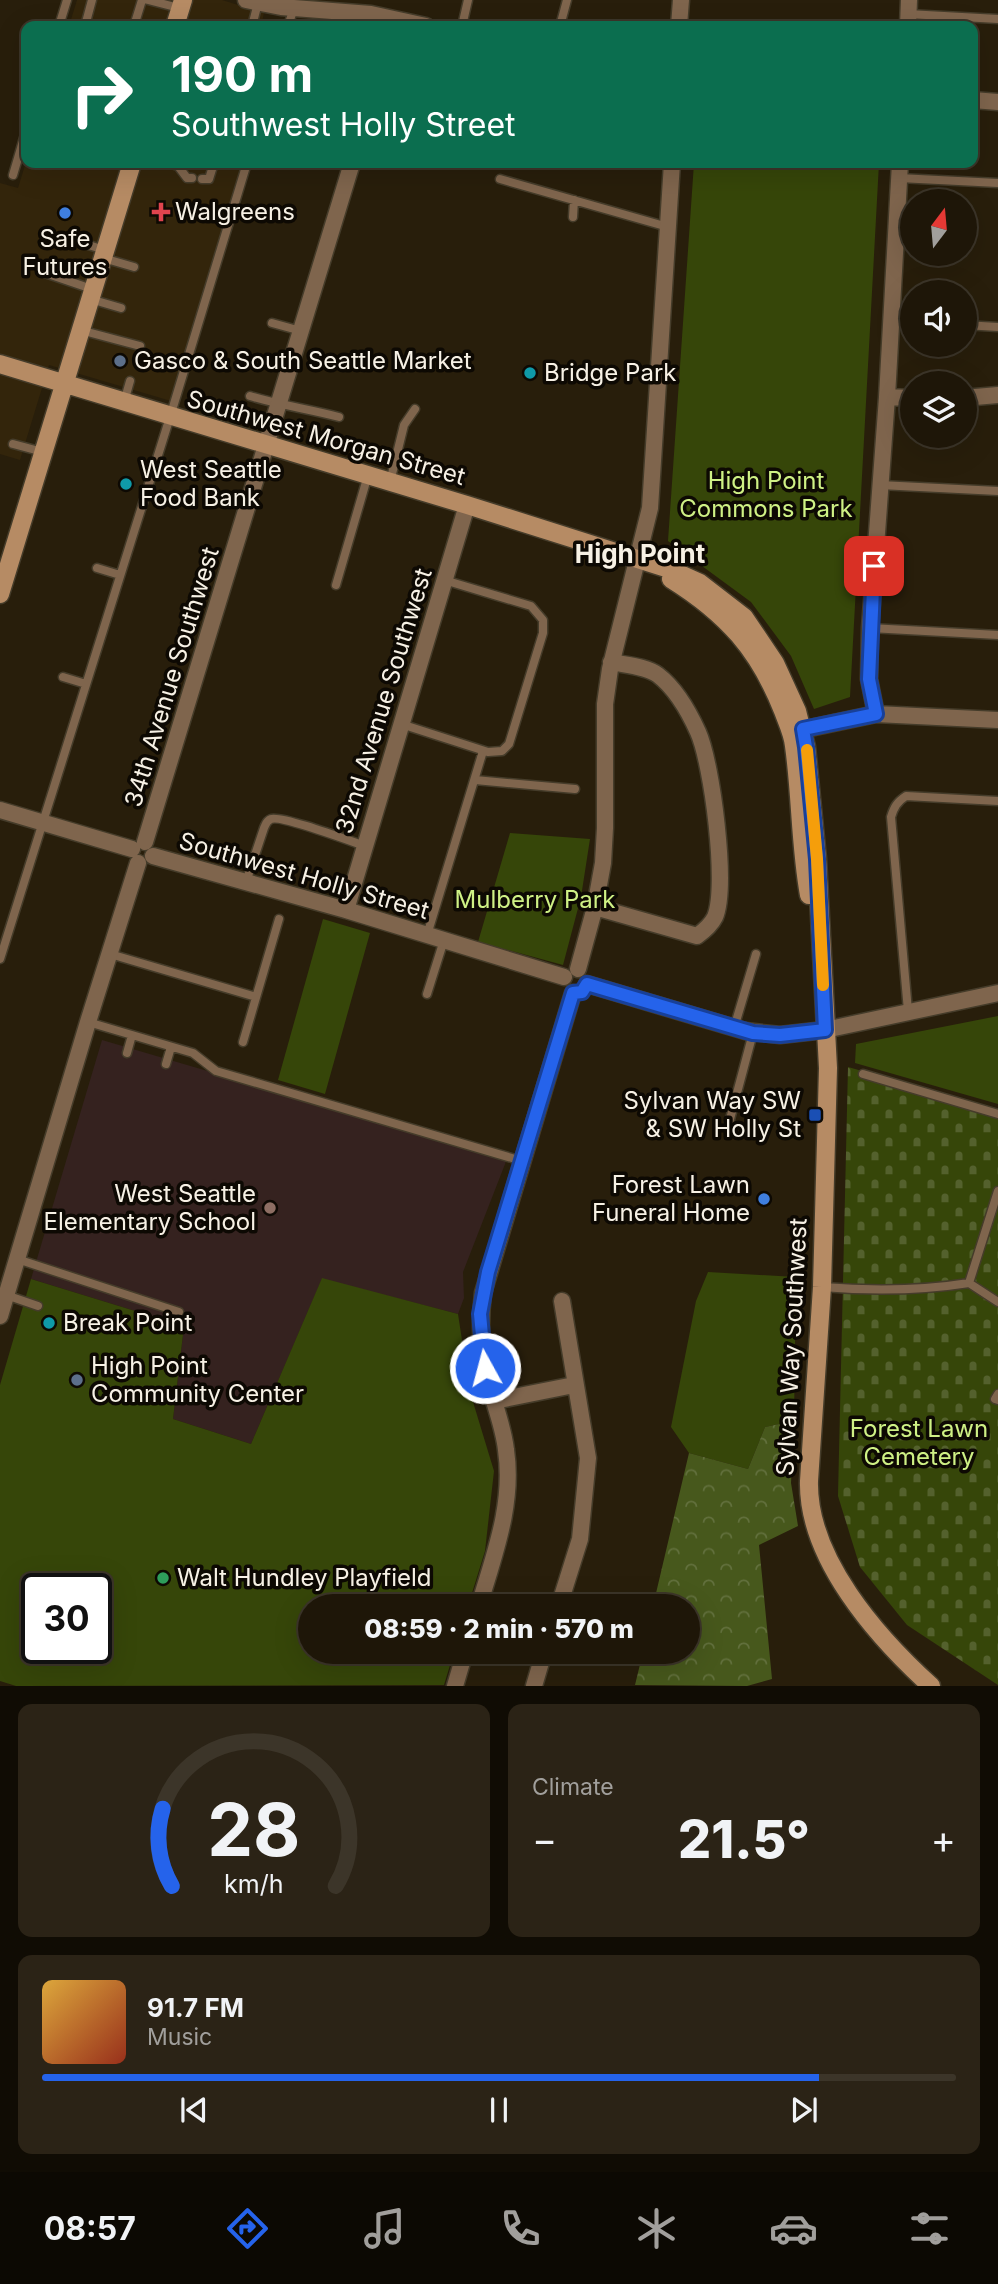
<!DOCTYPE html>
<meta charset="utf-8">
<style>
body{margin:0;font-family:Inter,sans-serif;background:#2b2316;color:#f1f3f6;height:100vh;display:flex;flex-direction:column;font-size:26px;white-space:nowrap}
*{box-sizing:border-box;margin:0}
p{font-size:23px;color:#a19f9c}
.icon{flex:none;width:38px;height:38px;fill:none;stroke:currentColor;stroke-width:2;stroke-linecap:round;stroke-linejoin:round}
.map{position:relative;height:1686px;overflow:hidden}
.details{display:flex;flex-direction:column;gap:18px;padding:18px;background:#100c04;flex:1}
.details>*{flex:none}
.top-card{position:absolute;left:21px;top:21px;width:957px;height:147px;border-radius:14px;box-shadow:0 7px 28px #0002,0 0 0 2px #3c3529;background:#0b6e4f;color:#fff;overflow:hidden}
.needle{width:46px;rotate:16deg}
.controls{position:absolute;left:900px;top:189px;display:grid;gap:14px}
.controls a{display:grid;place-items:center;width:77px;height:77px;border-radius:50%;background:#1e1608;box-shadow:0 7px 28px #0002,0 0 0 2px #3c3529;font-size:35px}
.speed{position:absolute;left:21px;top:1573px;display:flex;gap:14px;font-size:35px;font-weight:700;text-align:center}
.speed>*{display:grid;place-content:center;width:91px;height:91px;border-radius:50%;background:#1e1608;box-shadow:0 7px 28px #0002,0 0 0 2px #3c3529;line-height:1}
.speed .limit{border:4px solid #111;border-radius:10px;background:#fff;color:#111}
.pin{position:absolute;display:grid;place-items:center;width:60px;height:60px;color:#fff;margin:-30px;border-radius:14px;box-shadow:0 4px 10px #0006}
.me{position:absolute;width:77px;margin:-38px;rotate:353deg;stroke-linejoin:round;filter:drop-shadow(0 0 5px #0008)}
.turn{display:flex;align-items:center;gap:24px;height:147px;padding:0 35px;font-size:32px}
.turn .icon{width:91px;height:91px;stroke-width:2.5}
.turn b{display:block;font-size:49px;line-height:60px}
.big{font-size:52px;font-weight:800;line-height:1.1}
.details .tile{flex:1;display:flex;flex-direction:column;justify-content:center;gap:10px;min-width:0;padding:0 24px;border-radius:14px;background:#2b2316}
.details .dial{align-items:center;gap:0}
.dial svg{height:182px;overflow:visible;fill:none;stroke:#3c3529;stroke-width:7;stroke-linecap:round;text-anchor:middle}
.dial text{fill:#f1f3f6;stroke:none}
.song{display:flex;align-items:center;gap:21px}
.cover{width:84px;height:84px;border-radius:10px;background:linear-gradient(135deg,hsl(40 70% 55%),hsl(10 70% 35%))}
.played{height:7px;border-radius:4px;background:linear-gradient(90deg,#2563eb 85%,#3c3529 85%)}
.keys{display:flex;justify-content:space-around;direction:ltr}
.heat{display:flex;justify-content:space-between;align-items:center;font-size:38px;direction:ltr}
.details .tiles{flex:1;display:grid;gap:18px;grid-template-columns:1fr 1fr}
.tile:last-child{grid-column:span 2}
.trip{position:absolute;left:298px;top:1594px;width:402px;height:70px;border-radius:35px;background:#1e1608;box-shadow:0 7px 28px #0002,0 0 0 2px #3c3529;font-weight:800;line-height:70px;text-align:center}
.dock{display:flex;height:112px;justify-content:space-around;align-items:center;background:#0c0903;color:#a19f9c}
.dock .icon{width:49px;height:49px}
.dock .selected{color:#2563eb}
.dock b{font-size:32px;color:#f1f3f6}
.map>svg:first-child{display:block}
.built{fill:#33250b}
.education{fill:#35221f}
.green{fill:#364609;fill-rule:evenodd}
.forest{fill:url(#forest-crowns)}
.cemetery{fill:url(#cemetery-stones)}
.lines{fill:none;stroke-linecap:round;stroke-linejoin:round}
.lane-casing{stroke:#453c2a;stroke-width:11}
.street-casing{stroke:#453c2a;stroke-width:19}
.secondary-casing{stroke:#453c2a;stroke-width:21}
.lane{stroke:#7f654d;stroke-width:8}
.street{stroke:#7f654d;stroke-width:16}
.secondary{stroke:#b68b64;stroke-width:18}
.route-casing{stroke:#184099;stroke-width:18}
.route{stroke:#2563eb;stroke-width:12}
.slow{stroke:#f59e0b;stroke-width:12}
.health-dot{fill:#e0444e;stroke:#0d0903;stroke-width:2.5}
.shop-dot{fill:#3f7fe0;stroke:#0d0903;stroke-width:2.5}
.service-dot{fill:#5c6f8a;stroke:#0d0903;stroke-width:2.5}
.culture-dot{fill:#0f9aa8;stroke:#0d0903;stroke-width:2.5}
.transit-dot{fill:#1a4fb4;stroke:#0d0903;stroke-width:2.5}
.education-dot{fill:#8d6e63;stroke:#0d0903;stroke-width:2.5}
.leisure-dot{fill:#2e9e5b;stroke:#0d0903;stroke-width:2.5}
.labels{text-anchor:middle;stroke-width:7;stroke-linejoin:round;paint-order:stroke}
.poi-label{font-size:24px;fill:#f7f1e5;stroke:#0d0903;text-anchor:start}
.street-label{font-size:24px;fill:#f7f1e5;stroke:#0d0903}
.park-label{font-size:24px;fill:#cff185;stroke:#0d0903}
.neighbourhood-label{font-size:26px;font-weight:bold;fill:#f7f1e5;stroke:#0d0903}
</style>
<div class="map">
<svg width="998" height="1686" viewBox="0 0 998 1686">
<defs>
<pattern id="forest-crowns" width="20" height="18" patternUnits="userSpaceOnUse" patternTransform="scale(1.75)"><rect width="20" height="18" fill="#47581c"/><path d="M2 6a3 3 0 1 1 6 0M12 15a3 3 0 1 1 6 0" fill="none" stroke="#62703d"/></pattern>
<pattern id="cemetery-stones" width="16" height="16" patternUnits="userSpaceOnUse" patternTransform="scale(1.75)"><rect width="16" height="16" fill="#364609"/><path d="M2 7V4a2 2 0 0 1 4 0v3zM10 15v-3a2 2 0 0 1 4 0v3z" fill="#54612d"/></pattern>
</defs>
<rect width="100%" height="100%" fill="#281e0b"/>
<!-- built -->
<path class="built" d="M77 0H222L264 13 261 26H69Z
M26 162 243 163 171 401 49 365 20 460 0 454V183L18 188Z"/>
<!-- education -->
<path class="education" d="M102 1040 507 1159 463 1272 464 1298 458 1314 322 1279 251 1444 173 1419 184 1326 31 1279Z"/>
<!-- green -->
<path class="green" d="M694 163H879L850 697 814 709 791 656 751 602 668 541Z
M510 833 590 839 581 897 563 965 478 942Z
M323 919 370 933 325 1094 278 1080Z
M998 1016V1104L855 1063 856 1044Z
M708 1272 796 1277 794 1421 765 1427 748 1469 689 1453 671 1427 696 1301Z
M322 1278 458 1314 470 1392 494 1471 485 1551 468 1606H310V1652H454L444 1685 16 1686 0 1681V1385L31 1279 184 1326 173 1419 251 1444ZM37 1589H96V1648H37Z"/>
<!-- forest -->
<path class="forest" d="M794 1421 791 1483 798 1526 759 1545 772 1679 747 1686 635 1685 643 1652H688V1606H653L689 1453 748 1469 765 1427Z"/>
<!-- cemetery -->
<path class="cemetery" d="M848 1067 998 1110V1685L907 1625 860 1567 838 1496Z"/>
<g class="lines">
<defs>
<path id="lane" d="M148 0 179 8
M908 14 998 19
M59 26 67 0
M85 26 92 0
M134 26 142 0
M252 26 258 3
M288 26 294 8
M462 26 468 0
M560 26 567 0
M168 163 178 166 187 178H192
M13 175 26 131
M899 178 998 183
M202 179H209L214 163
M500 179 668 227
M573 217 574 200
M75 241 105 250
M103 258 134 267
M45 273 92 289
M90 299 121 308
M891 322 912 323
M272 323 301 331
M964 325 998 327
M80 330 140 346
M250 396C279 405 309 409 339 417
M124 402 130 381
M13 444 43 452
M390 482 404 425 415 409
M880 485 998 491
M97 568 120 575
M336 585 368 475
M870 628 998 635
M63 677 86 684
M401 724 488 752 502 751 509 744 543 633V620L531 606 444 580
M475 780 575 789
M246 882 264 828C266 824 266 821 271 819 281 815 350 841 365 846
M427 935 483 751
M110 954 256 997
M0 959 170 417 247 163
M427 994 444 940
M908 1011 891 817C894 807 897 802 906 796L998 801
M88 1022 193 1053 216 1071 522 1161
M734 1028 756 954
M243 1042 279 919
M127 1053 132 1035
M166 1064 171 1047
M863 1074 998 1114
M729 1123 753 1033
M17 1259 179 1312
M969 1283 998 1302
M822 1287C872 1291 919 1291 969 1283L998 1191
M6 1295 38 1306
M998 1394 995 1399 998 1400"/>
<path id="street" d="M246 0 281 7 371 14 426 26
M679 26 681 0
M908 26 909 0
M973 100 998 102
M887 397 912 398
M964 398 998 395
M876 714 869 679 870 628 887 397 900 163
M791 732 876 714 998 720
M0 810 132 849
M145 842 352 163
M153 856 346 910 564 977
M595 907 697 936C704 931 711 925 715 917 728 886 712 763 698 732 689 712 675 688 658 675 646 666 625 665 611 662
M346 910 467 505
M578 969 595 907 603 863 605 828V704L610 669 650 508 672 163
M587 984 745 1031 780 1035 825 1030 998 993
M0 1316 88 1022 138 863
M494 1401 574 1385
M479 1606C494 1555 514 1504 506 1450 503 1422 490 1395 485 1368 480 1343 480 1318 483 1293L573 993
M559 1606 580 1539 588 1458 562 1301
M455 1686 465 1652
M534 1686 544 1652"/>
<path id="secondary" d="M175 26 183 0
M0 364 467 505 669 569 700 583 744 617 775 663 797 711 806 747 817 859 828 1068 822 1287 809 1481C807 1558 877 1637 931 1686
M671 579C727 614 759 650 783 711 787 722 793 734 794 746 801 796 800 846 809 895
M0 594 132 163"/>
</defs>
<!-- lane casing -->
<use href="#lane" class="lane-casing"/>
<!-- street casing -->
<use href="#street" class="street-casing"/>
<!-- secondary casing -->
<use href="#secondary" class="secondary-casing"/>
<!-- lane -->
<use href="#lane" class="lane"/>
<!-- street -->
<use href="#street" class="street"/>
<!-- secondary -->
<use href="#secondary" class="secondary"/>
</g>
<g class="lines">
<defs>
<path id="route" d="M485 1368 480 1314 488 1272 573 993 582 992 587 984 753 1033 780 1035 825 1030 817 859 806 747 803 729 876 714 869 679 874 566"/>
</defs>
<!-- route casing -->
<use href="#route" class="route-casing"/>
<!-- route -->
<use href="#route" class="route"/>
<!-- slow -->
<path class="slow" d="M807 750 817 859 823 985"/>
</g>
<!-- markers -->
<path class="health-dot" d="M157.5 201.5h7v7h7v7h-7v7h-7v-7h-7v-7h7z"/>
<g class="shop-dot">
<circle cx="65" cy="213" r="7"/>
<circle cx="764" cy="1199" r="7"/>
</g>
<g class="service-dot">
<circle cx="120" cy="361" r="7"/>
<circle cx="77" cy="1380" r="7"/>
</g>
<g class="culture-dot">
<circle cx="530" cy="373" r="7"/>
<circle cx="126" cy="484" r="7"/>
<circle cx="49" cy="1323" r="7"/>
</g>
<rect class="transit-dot" x="808" y="1108" width="14" height="14" rx="3.5"/>
<circle class="education-dot" cx="270" cy="1208" r="7"/>
<circle class="leisure-dot" cx="163" cy="1578" r="7"/>
<g class="labels">
<!-- poi labels -->
<g class="poi-label">
<text x="175" y="220">Walgreens</text>
<text x="65" y="247" text-anchor="middle">Safe<tspan x="65" dy="28">Futures</tspan></text>
<text x="134" y="369">Gasco &amp; South Seattle Market</text>
<text x="544" y="381">Bridge Park</text>
<text x="140" y="478">West Seattle<tspan x="140" dy="28">Food Bank</tspan></text>
<text x="801" y="1109" text-anchor="end">Sylvan Way SW<tspan x="801" dy="28">&amp; SW Holly St</tspan></text>
<text x="750" y="1193" text-anchor="end">Forest Lawn<tspan x="750" dy="28">Funeral Home</tspan></text>
<text x="256" y="1202" text-anchor="end">West Seattle<tspan x="256" dy="28">Elementary School</tspan></text>
<text x="63" y="1331">Break Point</text>
<text x="91" y="1374">High Point<tspan x="91" dy="28">Community Center</tspan></text>
<text x="177" y="1586">Walt Hundley Playfield</text>
</g>
<!-- street labels -->
<g class="street-label">
<text transform="translate(326 438) rotate(16)" y="8">Southwest Morgan Street</text>
<text transform="translate(172 677) rotate(-73)" y="8">34th Avenue Southwest</text>
<text transform="translate(384 701) rotate(-73)" y="8">32nd Avenue Southwest</text>
<text transform="translate(304 876) rotate(16)" y="8">Southwest Holly Street</text>
<text transform="translate(792 1347) rotate(-87)" y="8">Sylvan Way Southwest</text>
</g>
<!-- park labels -->
<g class="park-label">
<text x="766" y="489">High Point<tspan x="766" dy="28">Commons Park</tspan></text>
<text x="535" y="908">Mulberry Park</text>
<text x="919" y="1437">Forest Lawn<tspan x="919" dy="28">Cemetery</tspan></text>
</g>
<!-- neighbourhood labels -->
<g class="neighbourhood-label">
<text x="640" y="563">High Point</text>
</g>
</g>
</svg>
<div class="controls">
<a><svg class="needle" viewBox="-14 -14 28 28"><path d="M0-13l5 13h-10z" fill="#e53935"/><path d="M0 13l5-13h-10z" fill="#a19f9c"/></svg></a>
<a><svg class="icon" aria-label="sound" viewBox="0 0 24 24"><path d="M4 9h4l5-4v14l-5-4H4zM17 9q2 3 0 6"/></svg></a>
<a><svg class="icon" aria-label="layers" viewBox="0 0 24 24"><path d="M12 4l9 5-9 5-9-5zM3 14l9 5 9-5"/></svg></a>
</div>
<div class="speed"><div class="limit">30</div></div>
<div class="pin" style="left:874px;top:566px;background:#d93025"><svg class="icon" aria-label="arrive" viewBox="0 0 24 24"><path d="M6 21V4h12l-3 4 3 4H6"/></svg></div>
<svg class="me" style="left:485px;top:1368px" viewBox="-20 -20 40 40"><circle r="17" fill="#2563eb" stroke="#fff" stroke-width="3"/><path d="M0-11L8 9 0 5-8 9z" fill="#fff"/></svg>
<div class="trip">08:59 · 2 min · 570 m</div>
<div class="top-card">
<div class="turn"><svg class="icon" aria-label="right" viewBox="0 0 24 24"><path d="M7 20v-9h11M14 6l5 5-5 5"/></svg><div><b>190 m</b>Southwest Holly Street</div></div>
</div>
</div>
<section class="details">
<div class="tiles">
<div class="tile dial"><svg viewBox="0 0 100 80">
<path d="M14 69A42 42 0 1 1 86 69"/>
<path d="M14 69A42 42 0 0 1 10 35" stroke="#2563eb"/>
<text x="50" y="56" font-size="32" font-weight="700">28</text>
<text x="50" y="72" font-size="11">km/h</text>
</svg></div>
<div class="tile"><p>Climate</p>
<div class="heat"><a>−</a><b class="big">21.5°</b><a>+</a></div>
</div>
<div class="tile">
<div class="song"><i class="cover"></i><div><b>91.7 FM</b><p>Music</p></div></div>
<div class="played"></div>
<div class="keys"><svg class="icon" aria-label="previous" viewBox="0 0 24 24"><path d="M18 5L8 12l10 7zM5 5v14"/></svg><svg class="icon" aria-label="pause" viewBox="0 0 24 24"><path d="M8 5v14M16 5v14"/></svg><svg class="icon" aria-label="next" viewBox="0 0 24 24"><path d="M6 5l10 7-10 7zM19 5v14"/></svg></div>
</div>
</div>
</section>
<nav class="dock">
<b>08:57</b>
<svg class="icon selected" aria-label="directions" viewBox="0 0 24 24"><path d="M12 3l9 9-9 9-9-9zM9 14v-3h6M13 9l2 2-2 2"/></svg>
<svg class="icon" aria-label="music" viewBox="0 0 24 24"><path d="M9 18V5l10-2v13"/><circle cx="6" cy="18" r="3"/><circle cx="16" cy="16" r="3"/></svg>
<svg class="icon" aria-label="phone" viewBox="0 0 24 24"><path d="M5 4h4l2 5-3 2q2 4 5 5l2-3 5 2v4C11 20 4 13 5 4z"/></svg>
<svg class="icon" aria-label="climate" viewBox="0 0 24 24"><path d="M12 3v18M4 7l16 10M4 17L20 7"/></svg>
<svg class="icon" aria-label="car" viewBox="0 0 24 24"><path d="M5 17H2v-5l4-1 3-4h7l3 4 3 1v5h-3M9 17h6M6 11h13"/><circle cx="7" cy="17" r="2"/><circle cx="17" cy="17" r="2"/></svg>
<svg class="icon" aria-label="filters" viewBox="0 0 24 24"><path d="M4 7h16M4 17h16"/><circle cx="9" cy="7" r="2"/><circle cx="15" cy="17" r="2"/></svg>
</nav>
